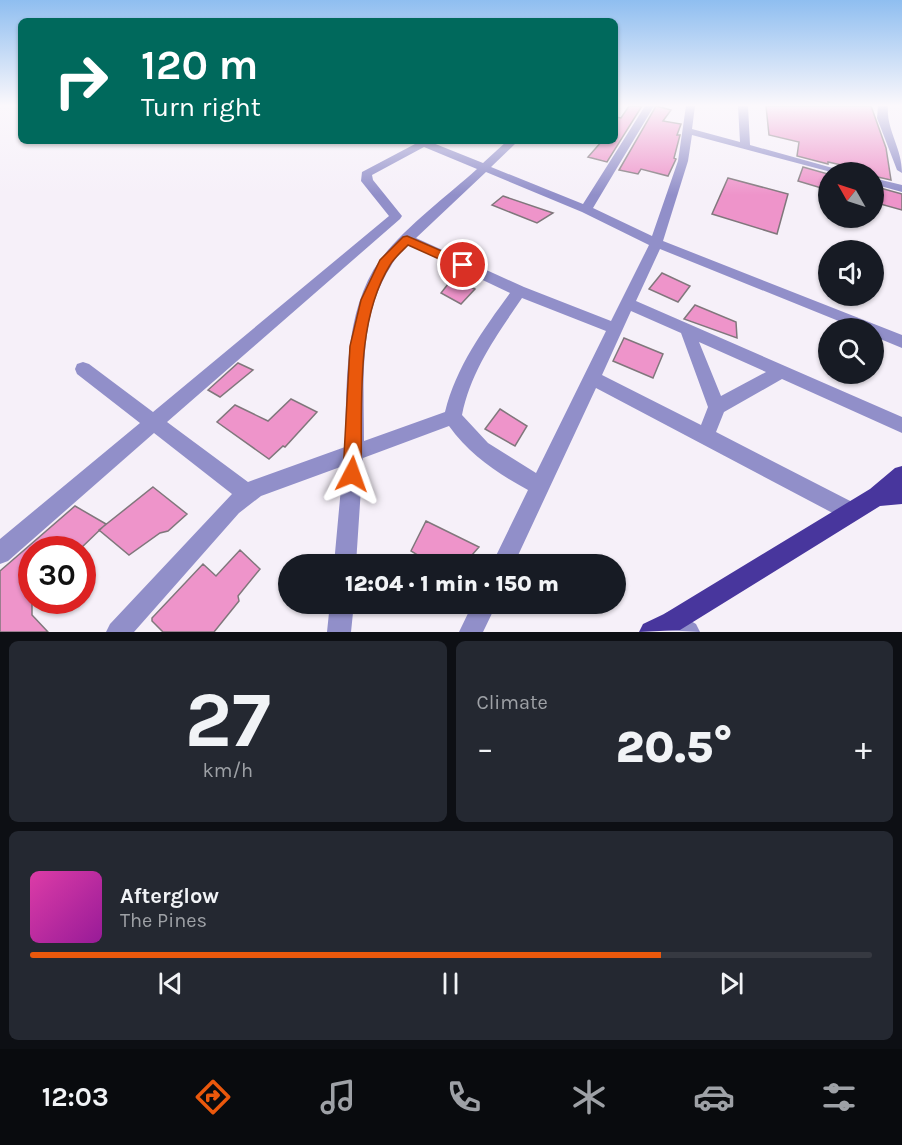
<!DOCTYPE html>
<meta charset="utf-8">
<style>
body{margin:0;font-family:Karla,sans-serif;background:#242831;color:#f1f3f6;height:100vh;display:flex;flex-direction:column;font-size:22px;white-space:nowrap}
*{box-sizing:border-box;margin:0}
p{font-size:20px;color:#9ea1a6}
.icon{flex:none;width:33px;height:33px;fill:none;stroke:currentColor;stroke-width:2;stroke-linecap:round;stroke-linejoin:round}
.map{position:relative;height:632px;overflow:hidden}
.side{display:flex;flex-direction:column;gap:9px;padding:9px;background:#0d0f14;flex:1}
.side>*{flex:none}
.banner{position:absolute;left:18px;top:18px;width:600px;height:126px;border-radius:9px;box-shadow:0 2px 4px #0004;background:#00695c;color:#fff;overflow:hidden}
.needle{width:39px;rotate:309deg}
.tools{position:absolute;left:818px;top:162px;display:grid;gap:12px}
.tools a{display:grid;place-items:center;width:66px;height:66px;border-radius:50%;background:#171b24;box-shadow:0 2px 4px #0004;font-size:30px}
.speed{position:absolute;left:18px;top:536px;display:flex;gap:12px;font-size:30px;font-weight:700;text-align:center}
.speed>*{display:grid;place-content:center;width:78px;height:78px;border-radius:50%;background:#171b24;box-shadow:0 2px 4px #0004;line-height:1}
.speed .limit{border:9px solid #d22;background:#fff;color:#111}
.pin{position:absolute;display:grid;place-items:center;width:51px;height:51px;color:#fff;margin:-26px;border:3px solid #fff;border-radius:50%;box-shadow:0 2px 6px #0007}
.me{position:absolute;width:66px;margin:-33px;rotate:4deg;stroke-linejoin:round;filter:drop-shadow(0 0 4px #0008)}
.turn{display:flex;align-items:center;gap:21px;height:126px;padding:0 24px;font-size:27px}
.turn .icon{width:78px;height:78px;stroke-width:2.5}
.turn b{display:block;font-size:42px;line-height:51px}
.big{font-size:45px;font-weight:800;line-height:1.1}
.side .card{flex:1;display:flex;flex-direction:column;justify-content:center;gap:9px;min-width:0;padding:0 21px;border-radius:9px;background:#242831}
.side .dial{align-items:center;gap:0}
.dial b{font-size:78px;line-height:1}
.song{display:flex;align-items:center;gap:18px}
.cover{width:72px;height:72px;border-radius:9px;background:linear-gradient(135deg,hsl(320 70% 55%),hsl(300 70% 35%))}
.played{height:6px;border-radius:3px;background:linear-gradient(90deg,#ea580c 75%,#363941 75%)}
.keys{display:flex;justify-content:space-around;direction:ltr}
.heat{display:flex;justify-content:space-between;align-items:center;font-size:33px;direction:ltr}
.side .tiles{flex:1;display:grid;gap:9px;grid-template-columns:1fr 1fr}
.card:last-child{grid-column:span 2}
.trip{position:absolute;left:278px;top:554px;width:348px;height:60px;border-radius:30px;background:#171b24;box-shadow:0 2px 4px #0004;font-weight:800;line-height:60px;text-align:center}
.tab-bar{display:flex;height:96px;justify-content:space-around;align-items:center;background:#090b0e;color:#9ea1a6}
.tab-bar .icon{width:42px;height:42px}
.tab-bar .on{color:#ea580c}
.tab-bar b{font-size:27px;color:#f1f3f6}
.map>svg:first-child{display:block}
.building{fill:#ee94ca;stroke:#80777c;stroke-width:1.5}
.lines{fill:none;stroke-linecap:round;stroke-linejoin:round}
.minor{fill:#918fc9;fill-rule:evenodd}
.major{fill:#48369d;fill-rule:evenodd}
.route{fill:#ea580c;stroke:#983908;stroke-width:1.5}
</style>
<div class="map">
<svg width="902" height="632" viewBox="0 0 902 632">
<rect width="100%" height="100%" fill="#f6f0f9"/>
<!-- building -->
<path class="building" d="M629 106H642L607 162 588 157 602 141H615V117L621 118Z
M656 106 671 110 663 121 681 124 677 135H680L674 158 676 159 668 176 641 169 638 174 619 170Z
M766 106H871L886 148 891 180 873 176V172L828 162V164L797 156 799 142 769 135Z
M803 167 828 174V190L798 181Z
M728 178 788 194 777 234 712 214Z
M873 186 902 194V210L873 202Z
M503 196 553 213 537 223 492 205Z
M662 273 690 286 678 302 649 289Z
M452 279 475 289 461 304 441 293Z
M695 305 736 322 737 338 684 319Z
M624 338 663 354 653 378 613 361Z
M238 363 253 370 220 397 208 390Z
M291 399 317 412 285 447 283 446 269 459 217 422 235 405 268 421Z
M500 409 527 426 515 446 485 429Z
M153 487 187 514 168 531 160 533 129 555 99 530Z
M75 506 106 524 80 549H32V615L48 632H0V571Z
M426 521 479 547 464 564H432L411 551Z
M240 550 260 569 238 596 239 601 214 632H163L152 621V618L203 564 216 576Z"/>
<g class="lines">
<!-- minor -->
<path class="minor" d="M645 106H654L593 208 652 236 678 161 686 106H695L692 129 740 142 738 106H748L750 145 847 172H831L692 135 688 161 663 241 902 335V348L873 336V328H856L660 249 636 301 902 417V433L782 379 724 412 716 432 858 505 861 512 858 519 851 522 844 519 596 388 514 564H492L528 490C497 473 470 455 449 426L363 458 356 564H334L343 466 261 496 239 513 134 632H106L110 624 232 494 154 433 8 561 0 564V539L140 423 77 374 75 369 77 364 83 362 89 364 153 412 389 216 361 181 362 172 415 144 413 141H428L483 163 507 141H518L491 167 583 204ZM424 147 477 169C447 196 404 228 380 260 343 311 347 388 345 447L248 482 167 422 400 219 402 216 373 180 372 175ZM486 172 582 212 649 245 611 321 524 287 416 238ZM409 245 510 293C483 330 456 367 445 412L364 441C364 383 358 317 391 266 395 258 403 251 409 245ZM522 298 606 331 536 473 488 443 462 415C471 370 497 335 522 298ZM631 311 681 333 708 407 701 425 602 375ZM699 342 766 372 721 396Z
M878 106H888C886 130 902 147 902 173L897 170 877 118Z
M873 178 902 185V192L873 184Z
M330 603H354L351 632H327Z
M473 603H497L483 632H459Z
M672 610 696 624 700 632 664 630 660 622 664 614Z"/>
<!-- major -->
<path class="major" d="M902 466V504L880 506 680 630 639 632 643 624 664 614 870 489 895 468Z"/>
</g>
<!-- sky -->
<linearGradient id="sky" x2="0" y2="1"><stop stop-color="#8fbef0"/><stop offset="0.54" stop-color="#fbf8fc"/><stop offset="1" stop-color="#fbf8fc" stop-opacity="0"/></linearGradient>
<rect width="902" height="195" fill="url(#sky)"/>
<!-- route -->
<path class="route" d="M407 236 467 262 469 265 463 269 459 268 408 245C402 251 394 258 390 265 354 323 363 409 361 474L359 480 352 483 346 480 343 474 350 346 361 300 380 260 403 237Z"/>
</svg>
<div class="tools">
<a><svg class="needle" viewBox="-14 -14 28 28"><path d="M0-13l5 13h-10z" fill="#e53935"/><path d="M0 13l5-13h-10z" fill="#9ea1a6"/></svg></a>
<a><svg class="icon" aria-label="sound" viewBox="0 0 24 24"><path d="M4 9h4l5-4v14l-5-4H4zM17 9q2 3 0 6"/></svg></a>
<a><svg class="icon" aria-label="search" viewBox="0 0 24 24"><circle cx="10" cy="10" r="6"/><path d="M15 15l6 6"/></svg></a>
</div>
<div class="speed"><div class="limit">30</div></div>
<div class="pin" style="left:463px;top:265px;background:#d93025"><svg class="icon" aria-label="arrive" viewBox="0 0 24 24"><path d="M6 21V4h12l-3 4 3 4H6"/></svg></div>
<svg class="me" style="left:352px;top:474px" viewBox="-20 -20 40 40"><path d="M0-17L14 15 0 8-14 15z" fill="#ea580c" stroke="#fff" stroke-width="4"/></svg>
<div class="trip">12:04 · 1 min · 150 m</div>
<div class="banner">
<div class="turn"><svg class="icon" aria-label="right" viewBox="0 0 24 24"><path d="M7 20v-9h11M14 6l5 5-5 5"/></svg><div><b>120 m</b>Turn right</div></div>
</div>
</div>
<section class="side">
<div class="tiles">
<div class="card dial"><b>27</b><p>km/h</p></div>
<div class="card"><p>Climate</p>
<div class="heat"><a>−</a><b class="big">20.5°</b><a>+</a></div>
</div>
<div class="card">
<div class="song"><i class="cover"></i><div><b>Afterglow</b><p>The Pines</p></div></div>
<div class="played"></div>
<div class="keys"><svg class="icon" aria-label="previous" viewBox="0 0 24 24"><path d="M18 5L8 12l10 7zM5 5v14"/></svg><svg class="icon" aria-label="pause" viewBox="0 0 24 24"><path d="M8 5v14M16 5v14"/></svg><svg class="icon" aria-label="next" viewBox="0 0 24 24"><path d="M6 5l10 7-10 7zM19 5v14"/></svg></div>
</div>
</div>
</section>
<nav class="tab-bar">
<b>12:03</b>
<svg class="icon on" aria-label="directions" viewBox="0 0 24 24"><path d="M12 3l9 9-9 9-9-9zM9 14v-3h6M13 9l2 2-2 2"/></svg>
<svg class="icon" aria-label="music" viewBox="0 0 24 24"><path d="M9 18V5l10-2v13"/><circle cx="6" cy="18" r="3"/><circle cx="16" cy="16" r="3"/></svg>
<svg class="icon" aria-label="phone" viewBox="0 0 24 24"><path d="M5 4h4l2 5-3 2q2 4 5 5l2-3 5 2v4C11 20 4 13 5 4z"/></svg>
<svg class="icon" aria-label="climate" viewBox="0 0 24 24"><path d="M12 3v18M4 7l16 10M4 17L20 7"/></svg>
<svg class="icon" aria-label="car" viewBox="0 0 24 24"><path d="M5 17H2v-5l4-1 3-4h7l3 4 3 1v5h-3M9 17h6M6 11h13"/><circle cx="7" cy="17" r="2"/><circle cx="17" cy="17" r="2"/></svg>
<svg class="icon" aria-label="filters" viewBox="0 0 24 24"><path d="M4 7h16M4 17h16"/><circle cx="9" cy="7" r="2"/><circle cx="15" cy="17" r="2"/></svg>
</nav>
